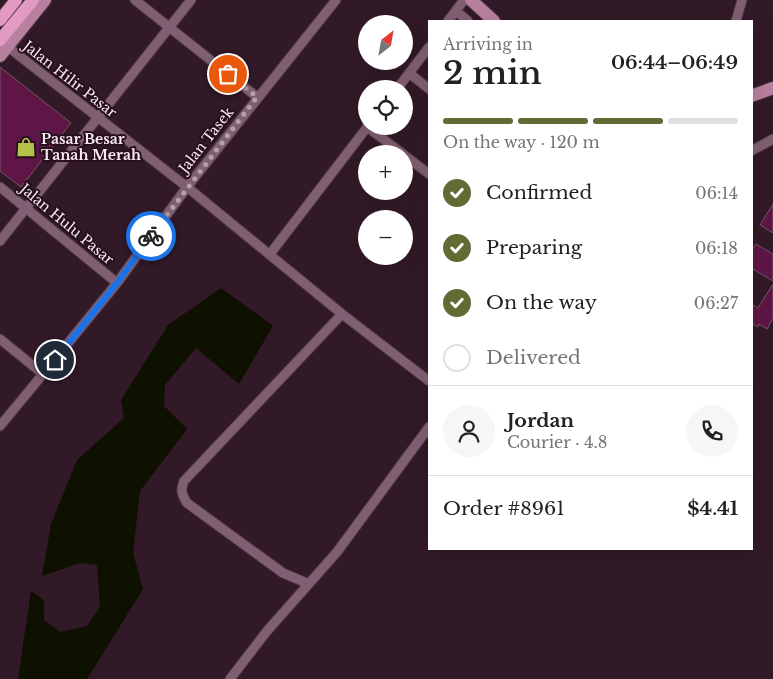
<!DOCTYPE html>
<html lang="en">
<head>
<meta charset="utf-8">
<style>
  :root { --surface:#fff; --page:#f6f6f6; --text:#222; --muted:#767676; --line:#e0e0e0; --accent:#646a34 }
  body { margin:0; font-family:"Libre Baskerville",serif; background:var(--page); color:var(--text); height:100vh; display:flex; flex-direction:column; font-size:19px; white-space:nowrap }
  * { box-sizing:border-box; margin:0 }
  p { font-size:16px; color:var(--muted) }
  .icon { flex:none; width:28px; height:28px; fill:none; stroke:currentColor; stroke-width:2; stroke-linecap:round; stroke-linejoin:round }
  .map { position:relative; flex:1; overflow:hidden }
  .details { position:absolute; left:428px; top:20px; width:325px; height:530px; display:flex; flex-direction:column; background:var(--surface); border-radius:0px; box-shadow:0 5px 20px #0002 }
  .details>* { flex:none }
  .needle { width:32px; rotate:31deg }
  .tools { position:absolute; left:358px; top:15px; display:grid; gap:10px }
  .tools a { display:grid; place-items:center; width:55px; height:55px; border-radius:50%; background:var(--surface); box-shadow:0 5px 20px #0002; font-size:25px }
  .pin { position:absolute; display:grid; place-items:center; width:42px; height:42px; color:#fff; margin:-21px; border:2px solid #fff; border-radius:50%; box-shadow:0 1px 5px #0007 }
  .courier { position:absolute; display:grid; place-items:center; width:50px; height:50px; margin:-25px; border:4px solid #1a73e8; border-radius:50%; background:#fff; color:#222; box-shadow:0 1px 6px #0007 }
  .headline em { font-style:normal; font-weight:600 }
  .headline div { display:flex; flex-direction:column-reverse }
  .headline { display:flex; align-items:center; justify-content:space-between; height:85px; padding:0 15px }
  h1 { font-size:32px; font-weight:600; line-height:38px }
  .bar { display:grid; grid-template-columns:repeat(4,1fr); gap:8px 5px; align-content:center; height:60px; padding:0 15px }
  .bar i { height:6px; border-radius:4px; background:var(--line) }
  .bar .selected { background:var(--accent) }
  .bar p { grid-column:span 4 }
  .line { display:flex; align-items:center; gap:12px; padding:0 15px; border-top:1px solid var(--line) }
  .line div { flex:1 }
  .round { display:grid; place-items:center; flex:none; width:52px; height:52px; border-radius:26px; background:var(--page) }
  ol { padding:0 15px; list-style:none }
  li { display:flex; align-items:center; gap:15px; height:55px }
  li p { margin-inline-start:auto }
  li .icon { padding:5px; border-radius:50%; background:var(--accent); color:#fff; stroke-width:4 }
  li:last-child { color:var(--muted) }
  li i { width:28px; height:28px; border:2px solid var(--line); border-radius:50% }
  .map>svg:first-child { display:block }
</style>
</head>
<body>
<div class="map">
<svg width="773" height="679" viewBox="0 0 773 679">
  <rect width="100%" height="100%" fill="#321927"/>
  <path fill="#0e1000" d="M221 288 273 326 239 384 196 348 165 385 164 406 187 429 140 491 133 553 143 589 87 679H18L31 591 44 600V620L60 632 87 626 100 607 97 565 80 563 42 576 51 524 77 460 124 418 121 400 168 325Z"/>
  <path fill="#5f1646" stroke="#745767" d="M0 67 71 123 21 187 0 171Z
    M773 204V233L760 225Z
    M756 244 773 254V281L751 268V251Z
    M773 284V318L767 329 759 324 758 327 751 323V304L758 308Z"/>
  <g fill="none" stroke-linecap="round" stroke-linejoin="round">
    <defs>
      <path id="street" d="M135 0 257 97
        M456 11 468 21
        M448 21 464 0
        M736 21 742 0
        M8 47 187 187 342 314 429 381
        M409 73 429 89
        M397 89 429 47
        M367 127 403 154
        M751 151 773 139
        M404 155 429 174
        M0 187 117 283
        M0 241 191 0
        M270 254 368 126
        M0 339 43 374 117 283 187 187 336 0
        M0 426 43 374
        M309 584 283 573 187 503C182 495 180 490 184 481L342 314
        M230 679 267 631 337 552 429 427"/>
      <path id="secondary" d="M471 0 494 21
        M0 56 45 0
        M751 96 773 88"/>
      <path id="primary" d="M0 20 16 0
        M0 40 33 0"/>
    </defs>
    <use href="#street" stroke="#4e3643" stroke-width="11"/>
    <use href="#secondary" stroke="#4e3643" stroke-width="14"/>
    <use href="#primary" stroke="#4e3643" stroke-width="14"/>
    <use href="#street" stroke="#815f72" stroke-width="9"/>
    <use href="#secondary" stroke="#b8809f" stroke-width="12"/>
    <use href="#primary" stroke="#e29ac2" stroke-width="12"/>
  </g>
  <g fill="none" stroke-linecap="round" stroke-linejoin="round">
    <path stroke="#b3a0aa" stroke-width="5" stroke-dasharray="0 9" d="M151 236 257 97 228 74"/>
    <path stroke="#1a73e8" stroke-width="6" d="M55 360 117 283 151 236"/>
  </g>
  <defs>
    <symbol id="shop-bare" viewBox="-9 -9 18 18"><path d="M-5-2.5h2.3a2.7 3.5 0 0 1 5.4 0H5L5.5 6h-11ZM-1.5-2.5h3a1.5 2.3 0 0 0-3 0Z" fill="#b5c24a" stroke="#27101e" stroke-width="2.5" paint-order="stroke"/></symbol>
  </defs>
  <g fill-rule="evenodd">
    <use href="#shop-bare" x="12" y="133" width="28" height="28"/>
  </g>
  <g text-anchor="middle" stroke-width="4" stroke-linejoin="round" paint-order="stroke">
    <g font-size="14" fill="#f9e8f1" stroke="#27101e">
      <text transform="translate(70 79) rotate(38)" y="5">Jalan Hilir Pasar</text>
      <text transform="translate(206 140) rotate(-52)" y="5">Jalan Tasek</text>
      <text transform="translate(67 224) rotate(40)" y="5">Jalan Hulu Pasar</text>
    </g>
    <g font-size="14" font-weight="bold" fill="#f9e8f1" stroke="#27101e" text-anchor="start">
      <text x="41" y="144">Pasar Besar<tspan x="41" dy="16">Tanah Merah</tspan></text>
    </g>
  </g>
</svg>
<div class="tools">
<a><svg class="needle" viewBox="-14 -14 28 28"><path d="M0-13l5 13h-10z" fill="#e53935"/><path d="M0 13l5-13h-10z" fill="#767676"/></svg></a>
<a><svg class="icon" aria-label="locate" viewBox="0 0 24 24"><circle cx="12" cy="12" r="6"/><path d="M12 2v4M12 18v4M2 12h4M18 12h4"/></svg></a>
<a>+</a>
<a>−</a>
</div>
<div class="pin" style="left:228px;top:74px;background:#ea580c"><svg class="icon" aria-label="bag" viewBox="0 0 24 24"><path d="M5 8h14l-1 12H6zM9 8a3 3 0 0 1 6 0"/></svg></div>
<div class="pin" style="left:55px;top:360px;background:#1f2937"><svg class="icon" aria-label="home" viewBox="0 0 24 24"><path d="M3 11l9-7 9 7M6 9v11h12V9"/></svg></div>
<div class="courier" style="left:151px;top:236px"><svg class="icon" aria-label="bike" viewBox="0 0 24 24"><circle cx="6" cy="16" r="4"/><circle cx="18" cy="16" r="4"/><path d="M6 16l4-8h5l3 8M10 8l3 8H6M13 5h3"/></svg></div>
<section class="details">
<div class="headline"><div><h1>2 min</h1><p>Arriving in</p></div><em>06:44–06:49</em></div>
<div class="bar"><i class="selected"></i><i class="selected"></i><i class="selected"></i><i></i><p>On the way · 120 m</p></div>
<ol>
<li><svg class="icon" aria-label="check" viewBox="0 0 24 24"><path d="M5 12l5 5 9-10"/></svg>Confirmed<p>06:14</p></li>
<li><svg class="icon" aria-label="check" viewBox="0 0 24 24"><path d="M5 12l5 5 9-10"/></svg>Preparing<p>06:18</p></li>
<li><svg class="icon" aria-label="check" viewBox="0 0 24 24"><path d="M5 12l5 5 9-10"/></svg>On the way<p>06:27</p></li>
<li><i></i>Delivered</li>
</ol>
<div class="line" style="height:90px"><a class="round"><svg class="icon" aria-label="person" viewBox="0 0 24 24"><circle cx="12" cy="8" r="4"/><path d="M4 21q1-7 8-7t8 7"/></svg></a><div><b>Jordan</b><p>Courier · 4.8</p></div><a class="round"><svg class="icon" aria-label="phone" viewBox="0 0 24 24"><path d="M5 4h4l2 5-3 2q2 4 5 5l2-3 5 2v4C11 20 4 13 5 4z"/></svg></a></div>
<div class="line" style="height:65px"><div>Order #8961</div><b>$4.41</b></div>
</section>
</div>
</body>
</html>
